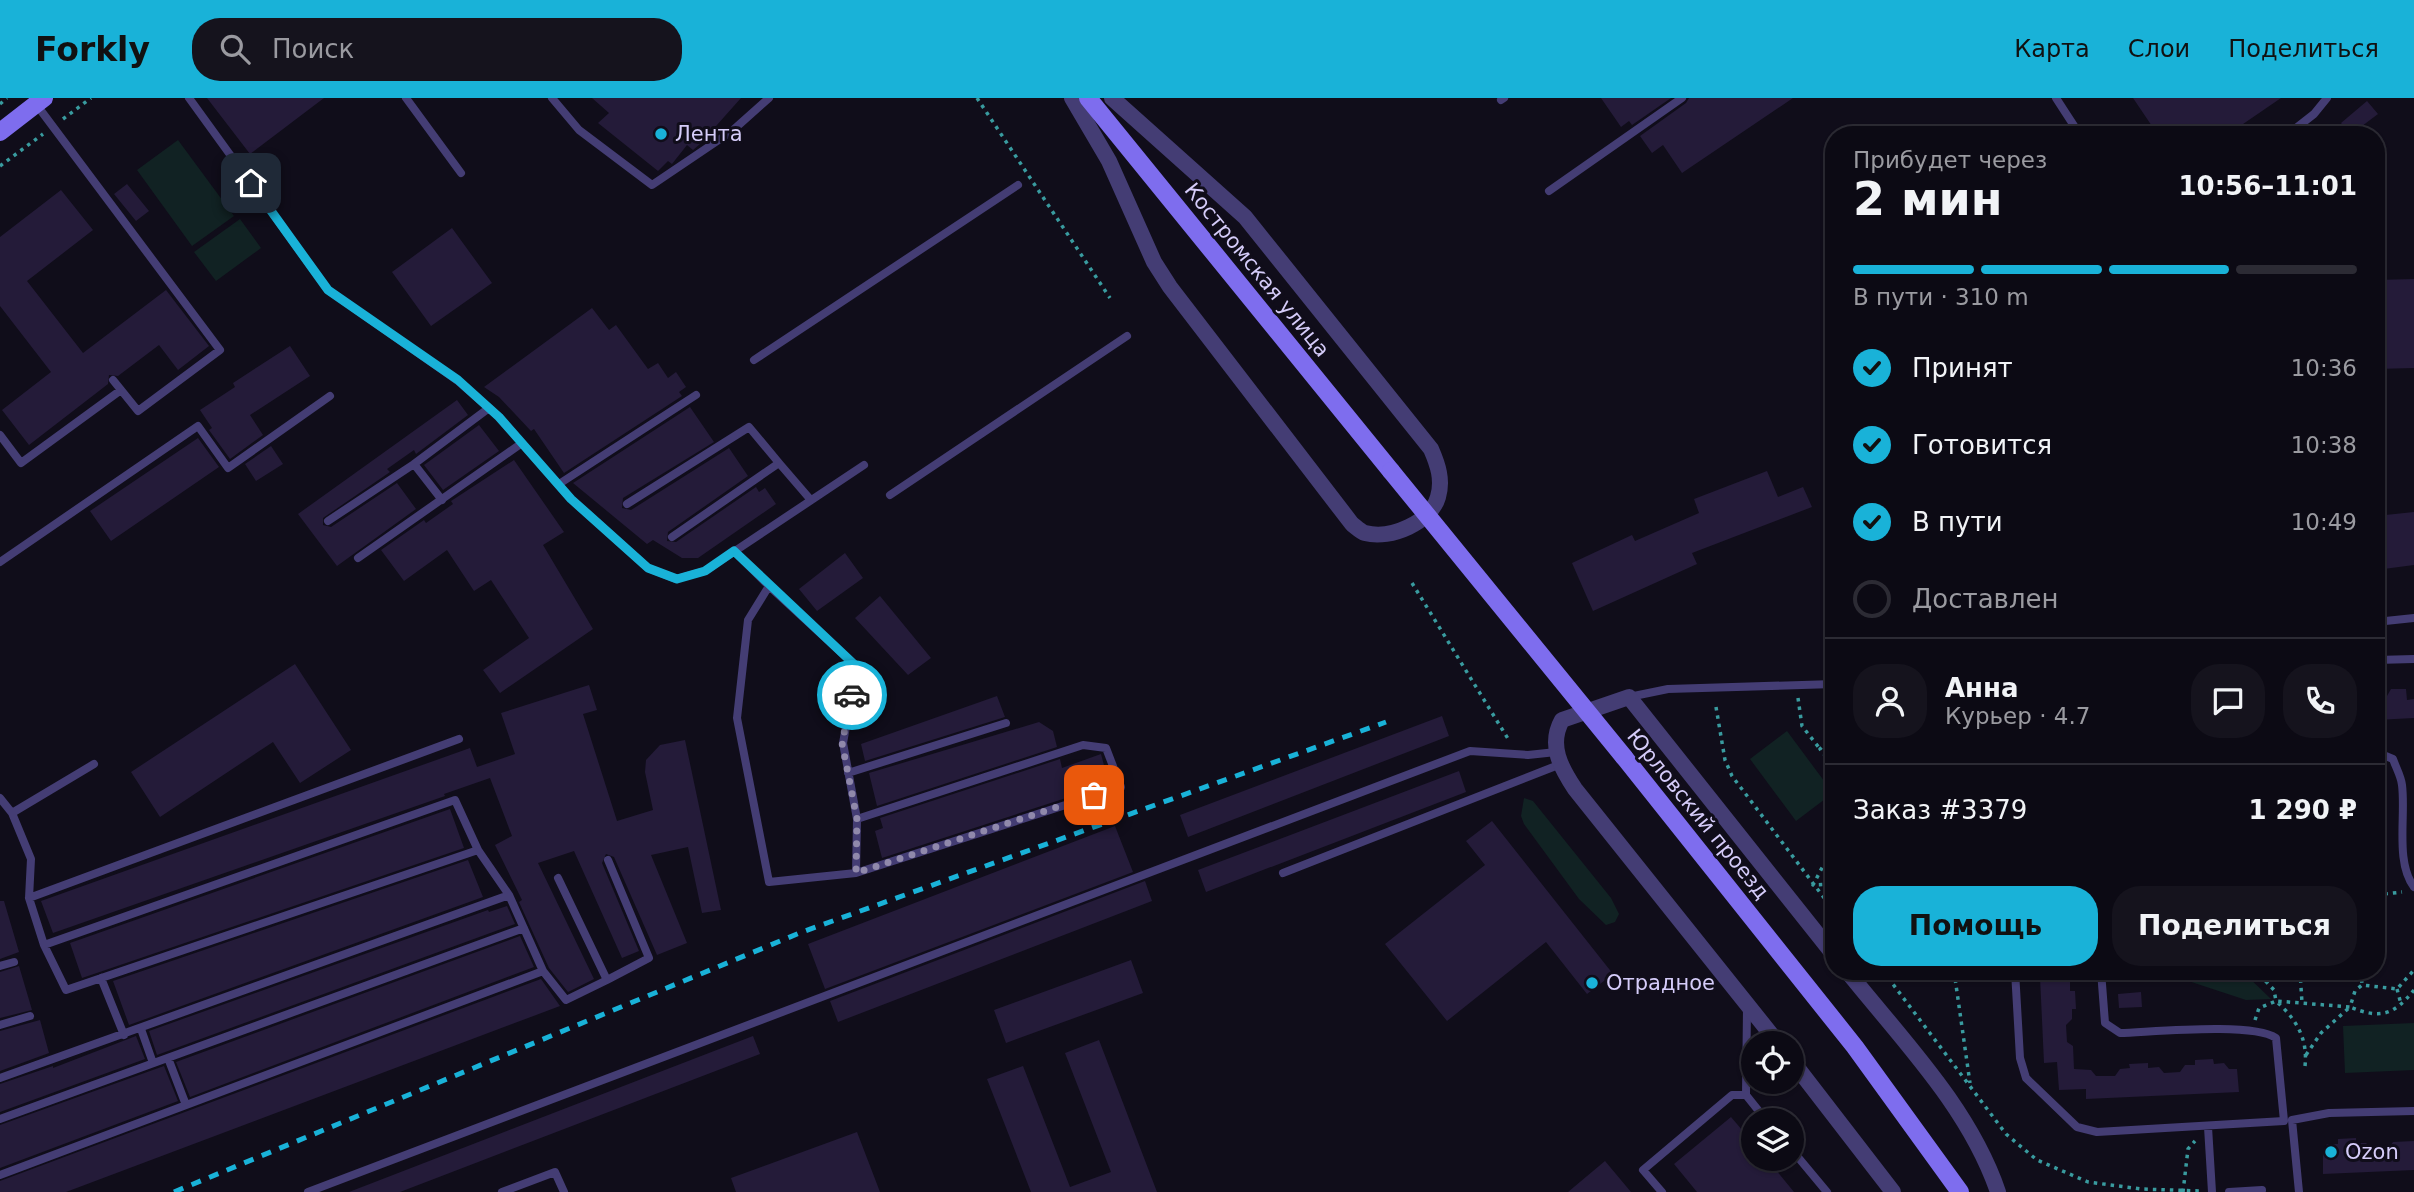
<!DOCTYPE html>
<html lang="ru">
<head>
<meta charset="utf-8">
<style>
  :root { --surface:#0c0a14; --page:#15131d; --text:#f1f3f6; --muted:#9a9aa0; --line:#2c2b34; --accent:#19b2d8 }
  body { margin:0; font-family:"DejaVu Sans",sans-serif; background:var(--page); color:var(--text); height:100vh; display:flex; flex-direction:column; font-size:26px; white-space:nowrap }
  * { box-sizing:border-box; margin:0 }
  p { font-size:23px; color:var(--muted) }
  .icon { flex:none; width:38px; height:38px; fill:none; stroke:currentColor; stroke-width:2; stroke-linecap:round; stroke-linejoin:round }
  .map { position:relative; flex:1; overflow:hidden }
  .panel { position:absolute; left:1825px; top:28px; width:560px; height:854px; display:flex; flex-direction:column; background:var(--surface); border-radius:28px; box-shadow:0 2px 5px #0004,0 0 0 2px var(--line) }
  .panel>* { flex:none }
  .controls { position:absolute; left:1741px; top:933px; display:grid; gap:14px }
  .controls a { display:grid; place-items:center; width:63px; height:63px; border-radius:50%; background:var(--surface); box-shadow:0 2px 5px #0004,0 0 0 2px var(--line); font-size:35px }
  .pin { position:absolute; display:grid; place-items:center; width:60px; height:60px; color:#fff; margin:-30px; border-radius:14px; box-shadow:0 4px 10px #0006 }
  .courier { position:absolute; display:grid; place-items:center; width:70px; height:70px; margin:-35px; border:5px solid #19b2d8; border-radius:50%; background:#fff; color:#222; box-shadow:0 2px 9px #0007 }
  .headline em { font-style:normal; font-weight:700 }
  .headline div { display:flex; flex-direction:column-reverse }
  .headline { display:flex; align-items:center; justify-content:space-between; height:119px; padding:0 28px }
  h1 { font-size:46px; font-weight:700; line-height:52px }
  .bar { display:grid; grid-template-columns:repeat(4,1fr); gap:10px 7px; align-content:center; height:84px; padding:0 28px }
  .bar i { height:9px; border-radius:5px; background:var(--line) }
  .bar .current { background:var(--accent) }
  .bar p { grid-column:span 4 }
  .line { display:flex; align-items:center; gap:18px; padding:0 28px; border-top:2px solid var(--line) }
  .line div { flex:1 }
  .round { display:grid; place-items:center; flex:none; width:74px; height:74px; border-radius:28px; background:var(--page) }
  ol { padding:0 28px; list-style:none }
  li { display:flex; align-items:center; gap:21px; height:77px }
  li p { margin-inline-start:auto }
  li .icon { padding:7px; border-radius:50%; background:var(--accent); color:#111; stroke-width:4 }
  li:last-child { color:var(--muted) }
  li i { width:38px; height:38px; border:4px solid var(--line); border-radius:50% }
  .cta { display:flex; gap:14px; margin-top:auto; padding:14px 28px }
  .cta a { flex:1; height:80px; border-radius:28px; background:var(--accent); color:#111; font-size:28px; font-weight:700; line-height:80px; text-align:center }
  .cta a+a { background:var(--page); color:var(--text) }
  header { display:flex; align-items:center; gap:42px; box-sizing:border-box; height:98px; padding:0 35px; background:var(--accent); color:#111 }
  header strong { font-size:33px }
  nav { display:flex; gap:38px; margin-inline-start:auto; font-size:24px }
  .search { width:490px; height:63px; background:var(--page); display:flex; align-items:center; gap:18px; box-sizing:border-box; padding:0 24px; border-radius:28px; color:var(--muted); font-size:26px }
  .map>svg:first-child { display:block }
</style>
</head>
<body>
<header>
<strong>Forkly</strong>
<div class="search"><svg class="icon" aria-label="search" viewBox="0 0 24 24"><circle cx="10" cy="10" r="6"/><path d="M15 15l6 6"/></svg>Поиск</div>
<nav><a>Карта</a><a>Слои</a><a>Поделиться</a></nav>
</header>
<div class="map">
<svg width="2414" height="1094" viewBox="0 0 2414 1094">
  <rect width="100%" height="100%" fill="#100d1a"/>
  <path fill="#112223" d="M178 42 234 118 192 148 137 72Z
    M240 121 261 150 216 183 194 154Z
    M1787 633 1833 695 1796 723 1750 661Z
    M1524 700 1533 703 1611 800 1619 816 1615 824 1606 827 1579 801 1524 726 1521 718Z
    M2158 873H2242L2271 901 2246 902Z
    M2414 925V972L2345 975 2343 928Z"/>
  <path fill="#241b39" d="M207 0H324L250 56Z
    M592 0H741L700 46 693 52 687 47 672 66 668 63 658 73 598 25 609 15Z
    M1601 0H1671L1632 27 1629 23 1621 29Z
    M1689 0H1793L1682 75 1663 47 1652 55 1640 38 1686 5Z
    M2133 0H2281L2227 37H2158Z
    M2367 3 2378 16 2350 37 2341 25Z
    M127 86 149 113 136 123 114 96Z
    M61 92 93 132 27 183 83 255 166 192 209 248 178 272 159 247 118 278 109 277 108 286 29 347 2 312 51 274 0 208V139Z
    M452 130 492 185 431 228 392 174Z
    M2414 181V270L2376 271V182Z
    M592 210 609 232 616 227 648 271 658 265 668 280 676 274 686 289 679 294 682 298 564 375 534 331 531 333 499 299 484 289Z
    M290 248 310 278 250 317 263 337 230 361 209 332 212 330 200 312 235 289 233 285Z
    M457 302 468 317 416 356 414 352 387 371 390 374 323 420V427L331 429 397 385 416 411 337 468 298 416Z
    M690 309 714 344 623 400 622 410 631 412 729 350 748 378 668 434 667 443 676 444 756 389 759 394 765 390 776 406 698 460H682L653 442 647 446 573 385Z
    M479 327 499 353 443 392 424 367Z
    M198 340 219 369 111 443 90 413Z
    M271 348 283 366 256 383 245 366Z
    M514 362 564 434 543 447 593 531 500 595 483 572 529 540 491 482 474 493 447 452 404 483 381 452 424 422 426 425 453 406 451 403Z
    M1767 373 1778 399 1803 389 1812 409 1692 455 1697 466 1593 513 1572 465 1632 437 1635 443 1699 415 1694 401Z
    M2414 414V467L2376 472V418Z
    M845 455 863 480 817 513 799 491Z
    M880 498 931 560 908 577 855 520Z
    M295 566 351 652 300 685 273 644 160 719 131 674Z
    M589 587 597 612 583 616 617 723 653 712 645 674 646 662 660 647 685 642 721 812 702 815 688 749 651 757 687 845 657 857 614 759 606 756 602 765 639 853 622 860 574 753 538 765 594 881 568 894 549 870 519 804 522 802 495 747 512 738 490 680 444 696 445 698 53 835 41 803 470 650 477 669 515 656 501 615Z
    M2391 591H2406L2407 602 2414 601V620L2376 622V598H2387Z
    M997 598 1005 619 865 663 861 646Z
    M1442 618 1449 638 1188 739 1180 717Z
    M1039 624 1053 633 1057 649 877 708 869 675Z
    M1101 656 1109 686 882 760 875 733 883 730 880 720 1060 661 1062 670Z
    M1459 673 1466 694 1206 794 1198 772Z
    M450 711 464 750 82 880 70 845Z
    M1492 723 1613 876 1587 896 1546 844 1447 923 1385 846 1485 767 1466 743Z
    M1115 728 1133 774 825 891 808 846Z
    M468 762 483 799 129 927 113 883Z
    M1145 783 1152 803 838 924 830 903Z
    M0 803H4L19 854 0 861Z
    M507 808 515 826 157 957 149 933 488 812 489 814Z
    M520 838 534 869 190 999 176 964Z
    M1131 862 1143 895 1006 945 994 912Z
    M19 868 32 912 0 920V874Z
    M2063 878 2070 882V893H2075L2076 911H2072V921L2066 927 2067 944 2073 948 2074 971 2091 972 2096 978H2115L2120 971 2130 970 2129 966 2148 965V970L2159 969 2164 975 2180 974 2185 967H2195V962L2213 961 2214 966 2224 965 2229 971H2237L2239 994 2086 1001V991L2059 992 2057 964 2044 965 2040 879Z
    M541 881 560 908 66 1094H0V1083Z
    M2141 894 2142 909 2119 910 2118 896Z
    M40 922 49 955 0 973V933Z
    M136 938 145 961 0 1014V986L53 968V970Z
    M753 938 760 956 400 1094H349Z
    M1099 942 1157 1094H1031L987 981 1023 968 1070 1089 1111 1074 1065 955Z
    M164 968 178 1003 0 1070V1027Z
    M1731 1019 1754 1046V1060H1766L1794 1094H1697L1674 1066Z
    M857 1034 880 1094H736L731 1080Z
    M2356 1040V1045H2366L2372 1051 2389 1050 2393 1044 2414 1043V1072L2323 1076V1053L2327 1046H2338V1041Z
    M1605 1063 1631 1094H1568Z"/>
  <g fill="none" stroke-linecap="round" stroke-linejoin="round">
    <path stroke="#399b9f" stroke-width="3.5" stroke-dasharray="3.5 5" stroke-linecap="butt" d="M977 0 1110 200
      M0 6 7 0
      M63 21 91 0
      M0 68 43 36
      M1412 485 1510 644
      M1798 600 1802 628 1820 651
      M1716 609 1725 662 1732 678 1834 813
      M1834 638 1820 651 1834 669
      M1834 747 1813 787 1834 786
      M2376 797 2402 794
      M1883 873 2006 1036 2037 1062 2088 1084 2141 1091 2201 1093
      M1954 873 1970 985
      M2300 873 2302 905
      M2361 873 2362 887
      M2397 891 2401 906
      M2255 922 2259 910 2276 903 2274 892 2256 873
      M2306 957 2321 935 2350 909C2380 921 2393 918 2414 892
      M2305 968C2308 940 2296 921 2276 903L2350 909 2355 893 2362 887 2397 891 2414 872
      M2183 1094 2188 1051 2195 1043"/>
    <path stroke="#443d74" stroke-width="8" d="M189 0 328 192 458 283 499 319 571 401 648 470 676 481 705 473 864 367
      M406 0 461 75
      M552 0 579 32 652 87 732 33 769 0
      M2056 0 2080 37
      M1501 2 1504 0
      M36 6 220 252 138 313 113 282
      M2287 37 2314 16 2327 0
      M1549 93 1682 0
      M754 262 1018 87
      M0 337 21 365 121 292
      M559 386 696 297
      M890 397 1127 238
      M442 402 414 366 489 310
      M627 406 749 329 779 365
      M328 423 414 366
      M672 439 779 365 810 401
      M734 453 769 488 748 522 737 620 769 784 856 775 857 721 843 645 857 569 769 488
      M358 460 522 345
      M0 464 198 328 228 370 330 298
      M2376 524 2414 520
      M2376 562 2414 561
      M1629 599 1668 591 1834 586
      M2376 654 2393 661C2396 670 2401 678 2402 687 2406 718 2395 764 2414 789
      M848 675 1006 625
      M0 700 12 715 94 666
      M12 715 31 761 29 800 44 847 66 892 478 752 455 702 44 847
      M856 775 1121 689 1106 650 1083 647 857 721
      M1283 775 1561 666
      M29 800 459 641
      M0 868 14 864
      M543 873 566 902 607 882 558 780
      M2015 873 2020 960 2026 980 2077 1029 2097 1034 2284 1023 2276 940C2253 924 2153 934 2120 935L2105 925 2101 873
      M101 880 124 937
      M607 882 649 860 608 762
      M1747 910 1746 997 1766 1022
      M0 927 30 918
      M141 931 153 965
      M168 960 186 1007
      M0 980 509 797 478 752
      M0 1021 524 830
      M2208 1029 2212 1094
      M1792 1052 1827 1094
      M0 1077 543 873 509 797
      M308 1094 1470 653 1528 657 1556 654
      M502 1094 555 1074 564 1094
      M1662 1094 1643 1072 1732 997H1746
      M2229 1094 2262 1092
      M2299 1094 2292 1022 2329 1015 2414 1013"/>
    <path stroke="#443d74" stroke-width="16" d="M1072 0 1109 63 1154 164 1170 189 1352 426C1356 429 1361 434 1365 435 1391 442 1431 424 1438 399 1443 382 1438 367 1431 351L1245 119 1112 0
      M1847 873C1902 942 1969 1009 1998 1094
      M1778 945 1575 691C1561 670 1548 647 1562 622L1629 599 1834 857
      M1792 963 1893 1094"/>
    <path stroke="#7e6dee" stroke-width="18" d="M1088 0 1391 373
      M0 34 44 0
      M1624 659 1855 949 1960 1094"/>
    <path stroke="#19b2d8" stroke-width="5" stroke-dasharray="10 9" stroke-linecap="butt" d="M174 1094 802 834 1386 624"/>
    <path stroke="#7e6dee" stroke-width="18" d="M1391 373 1624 659"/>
  </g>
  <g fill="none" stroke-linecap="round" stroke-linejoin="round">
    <path stroke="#9089ab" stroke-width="7" stroke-dasharray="0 12.6" d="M852 597 842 645 857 721 856 775 1094 697"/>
    <path stroke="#19b2d8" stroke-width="9" d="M251 85 328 192 458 282 499 319 571 401 648 470 677 481 705 473 734 453 857 569 852 597"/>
  </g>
  <g fill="#19b2d8" stroke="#100d1a" stroke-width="2.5">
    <circle cx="661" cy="36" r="7"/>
    <circle cx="1592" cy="885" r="7"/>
    <circle cx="2331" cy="1054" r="7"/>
  </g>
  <g text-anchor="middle" stroke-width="6" stroke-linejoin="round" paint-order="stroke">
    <g font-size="21" fill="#d5ccf9" stroke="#100d1a" text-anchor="start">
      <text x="675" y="43">Лента</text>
      <text x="1606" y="892">Отрадное</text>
      <text x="2345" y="1061">Ozon</text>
    </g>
    <g font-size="21" fill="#d5ccf9" stroke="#100d1a">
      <text transform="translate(1257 172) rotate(51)" y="7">Костромская улица</text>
      <text transform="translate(1698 716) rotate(51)" y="7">Юрловский проезд</text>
    </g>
  </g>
</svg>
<div class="controls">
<a><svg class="icon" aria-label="locate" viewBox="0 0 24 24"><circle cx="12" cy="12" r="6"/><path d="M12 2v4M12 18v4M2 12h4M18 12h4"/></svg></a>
<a><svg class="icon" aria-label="layers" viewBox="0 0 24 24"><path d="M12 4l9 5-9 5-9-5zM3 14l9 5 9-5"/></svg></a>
</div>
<div class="pin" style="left:1094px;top:697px;background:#ea580c"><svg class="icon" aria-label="bag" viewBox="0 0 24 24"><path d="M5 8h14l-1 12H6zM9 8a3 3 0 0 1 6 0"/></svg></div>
<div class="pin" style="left:251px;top:85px;background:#1f2937"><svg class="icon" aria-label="home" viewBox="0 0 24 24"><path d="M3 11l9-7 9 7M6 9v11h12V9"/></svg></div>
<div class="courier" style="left:852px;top:597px"><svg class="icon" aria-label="car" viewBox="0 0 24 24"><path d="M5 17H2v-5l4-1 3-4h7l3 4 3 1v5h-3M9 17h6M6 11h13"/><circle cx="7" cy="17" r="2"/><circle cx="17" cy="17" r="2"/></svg></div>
<section class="panel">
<div class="headline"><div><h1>2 мин</h1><p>Прибудет через</p></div><em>10:56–11:01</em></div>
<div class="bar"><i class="current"></i><i class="current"></i><i class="current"></i><i></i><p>В пути · 310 m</p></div>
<ol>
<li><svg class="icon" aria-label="check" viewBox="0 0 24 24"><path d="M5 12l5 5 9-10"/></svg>Принят<p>10:36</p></li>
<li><svg class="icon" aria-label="check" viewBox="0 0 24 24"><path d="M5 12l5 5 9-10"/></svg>Готовится<p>10:38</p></li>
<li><svg class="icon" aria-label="check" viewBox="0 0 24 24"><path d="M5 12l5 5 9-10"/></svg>В пути<p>10:49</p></li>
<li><i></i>Доставлен</li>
</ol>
<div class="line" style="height:126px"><a class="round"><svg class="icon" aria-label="person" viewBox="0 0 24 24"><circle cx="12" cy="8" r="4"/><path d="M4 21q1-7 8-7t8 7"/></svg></a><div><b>Анна</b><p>Курьер · 4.7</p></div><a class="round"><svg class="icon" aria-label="chat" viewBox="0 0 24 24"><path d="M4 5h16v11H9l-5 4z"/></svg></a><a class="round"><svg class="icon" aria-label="phone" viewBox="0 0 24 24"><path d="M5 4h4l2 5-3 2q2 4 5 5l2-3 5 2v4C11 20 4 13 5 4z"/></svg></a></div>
<div class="line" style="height:91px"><div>Заказ #3379</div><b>1 290 ₽</b></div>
<div class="cta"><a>Помощь</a><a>Поделиться</a></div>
</section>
</div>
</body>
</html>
